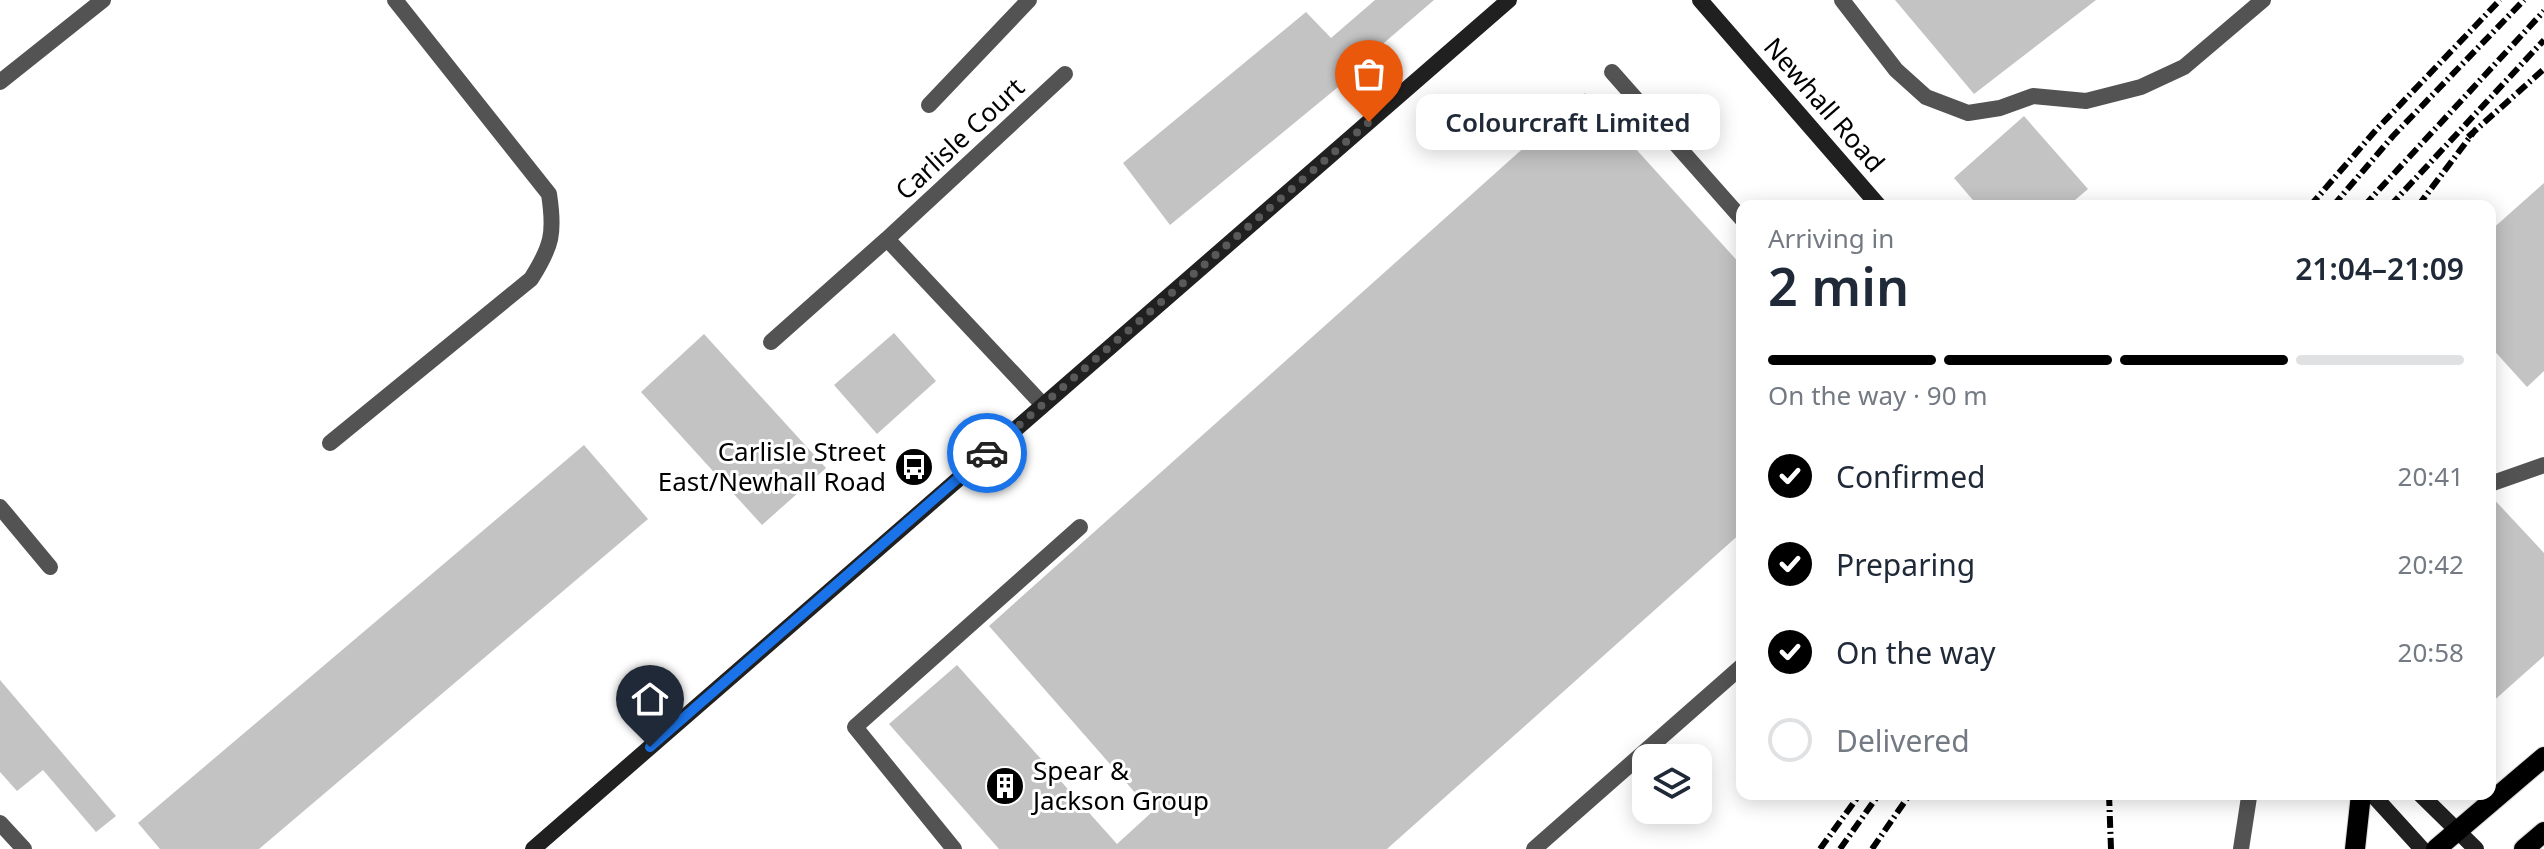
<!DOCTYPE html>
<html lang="en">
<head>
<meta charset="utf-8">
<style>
  :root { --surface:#fff; --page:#f6f6f7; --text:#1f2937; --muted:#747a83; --line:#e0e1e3; --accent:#000 }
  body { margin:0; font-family:"Noto Sans",sans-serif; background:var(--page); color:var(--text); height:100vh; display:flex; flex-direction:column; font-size:30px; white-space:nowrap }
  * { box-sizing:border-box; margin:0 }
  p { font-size:26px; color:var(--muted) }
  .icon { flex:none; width:44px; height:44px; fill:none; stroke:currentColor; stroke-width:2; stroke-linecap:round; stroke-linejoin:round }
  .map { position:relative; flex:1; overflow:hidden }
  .sheet { position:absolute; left:1736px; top:200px; width:760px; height:600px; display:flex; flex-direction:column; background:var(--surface); border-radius:16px; box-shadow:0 4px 20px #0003 }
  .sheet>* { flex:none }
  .controls { position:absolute; left:1632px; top:744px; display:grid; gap:16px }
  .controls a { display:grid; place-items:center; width:80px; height:80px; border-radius:16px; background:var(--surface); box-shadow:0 4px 20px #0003; font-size:40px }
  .pin { position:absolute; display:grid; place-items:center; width:68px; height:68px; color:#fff; margin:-82px -34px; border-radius:50% 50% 50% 0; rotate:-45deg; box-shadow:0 0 8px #0007 }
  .pin .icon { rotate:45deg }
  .courier { position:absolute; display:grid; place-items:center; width:80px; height:80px; margin:-40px; border:6px solid #1a73e8; border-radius:50%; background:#fff; color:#222; box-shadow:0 2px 10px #0007 }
  .bubble { position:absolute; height:56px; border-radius:16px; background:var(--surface); box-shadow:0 4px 20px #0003; font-size:26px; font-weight:600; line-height:56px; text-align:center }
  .summary em { font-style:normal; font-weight:600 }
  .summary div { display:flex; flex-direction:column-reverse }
  .summary { display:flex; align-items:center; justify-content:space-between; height:136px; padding:0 32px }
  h1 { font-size:52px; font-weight:600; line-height:60px }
  .bar { display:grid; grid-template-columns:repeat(4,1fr); gap:12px 8px; align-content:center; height:96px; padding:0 32px }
  .bar i { height:10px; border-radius:6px; background:var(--line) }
  .bar .on { background:var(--accent) }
  .bar p { grid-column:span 4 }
  ol { padding:0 32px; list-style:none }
  li { display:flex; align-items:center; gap:24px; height:88px }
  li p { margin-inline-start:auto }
  li .icon { padding:8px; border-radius:50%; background:var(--accent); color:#fff; stroke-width:4 }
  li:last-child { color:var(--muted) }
  li i { width:44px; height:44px; border:4px solid var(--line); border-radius:50% }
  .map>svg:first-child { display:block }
</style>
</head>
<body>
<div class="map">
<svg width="2544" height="849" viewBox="0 0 2544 849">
  <rect width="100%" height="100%" fill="#fff"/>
  <path fill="#c3c3c3" d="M1375 0H1434L1357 66 1360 69 1170 225 1123 163 1306 12 1331 38Z
    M1895 0H2096L1974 94Z
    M1585 93 1742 266V532L1387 849H999L889 724 957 665 1117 844 1152 812 989 626Z
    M2024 116 2088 189 2068 206H1978L1954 178Z
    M2544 183V371L2527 387 2490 346V231Z
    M894 333 936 381 877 434 834 385Z
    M704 334 826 468 762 525 641 392Z
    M584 445 648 519 259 849H160L138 823Z
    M2490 495 2544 553V656L2490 704Z
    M0 680 116 816 96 832 43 770 17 791 0 772Z"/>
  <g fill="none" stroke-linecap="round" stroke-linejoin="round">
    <defs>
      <path id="primary" d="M2355 849 2361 794
        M2436 849 2544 757
        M2524 849 2544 832"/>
    </defs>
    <use href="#primary" stroke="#dbdbdb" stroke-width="22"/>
    <path stroke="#535353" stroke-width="16" d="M1842 0 1896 70 1926 97 1968 113 2000 108 2033 96 2086 101 2141 87 2184 67 2263 0
      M1612 72 1742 219
      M0 82 103 0
      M929 105 1029 0
      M330 443 531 279C552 246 555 233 549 194L395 0
      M2490 484 2544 465
      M0 507 50 567
      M0 823 24 849
      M954 849 855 727 1080 527
      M1534 849 1742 666
      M2241 849 2249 797"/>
    <path stroke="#535353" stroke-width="16" d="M771 342 887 239
      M1043 405 887 239 1065 74"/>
    <path stroke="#202020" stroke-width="16" d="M1700 0 1879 206
      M2372 794 2422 849
      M2420 794 2476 849
      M533 849 1509 0"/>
    <use href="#primary" stroke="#000" stroke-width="20"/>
    <path stroke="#000" stroke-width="6" stroke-dasharray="12 4 2 4" stroke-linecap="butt" d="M2468 137 2544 69
      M2310 206 2376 130 2500 0
      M2333 206 2393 136 2524 0
      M2364 206 2544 11
      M2390 206 2544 40
      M2418 206 2476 129
      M2109 794 2111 849
      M1820 849 1860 794
      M1840 849 1879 794
      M1872 849 1910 794"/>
  </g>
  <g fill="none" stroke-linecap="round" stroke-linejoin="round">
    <path stroke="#595959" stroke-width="8" stroke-dasharray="0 14.4" d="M987 453 1369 122"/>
    <path stroke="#1a73e8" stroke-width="10" d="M650 747 987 453"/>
  </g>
  <defs>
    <symbol id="bus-disc" viewBox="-11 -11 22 22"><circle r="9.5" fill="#000" stroke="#fff"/><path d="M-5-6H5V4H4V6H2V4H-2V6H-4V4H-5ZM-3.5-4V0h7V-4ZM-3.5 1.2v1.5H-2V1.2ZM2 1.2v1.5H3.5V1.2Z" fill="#fff"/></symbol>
    <symbol id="building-disc" viewBox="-11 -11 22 22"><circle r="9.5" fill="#000" stroke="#fff"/><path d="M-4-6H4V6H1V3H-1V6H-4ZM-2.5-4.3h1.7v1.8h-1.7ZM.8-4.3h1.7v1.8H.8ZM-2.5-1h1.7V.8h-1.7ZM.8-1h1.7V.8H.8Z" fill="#fff"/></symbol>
  </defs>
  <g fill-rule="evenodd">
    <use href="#bus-disc" x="892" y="445" width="44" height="44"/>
    <use href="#building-disc" x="983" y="764" width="44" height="44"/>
  </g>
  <g text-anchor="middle" stroke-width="6" stroke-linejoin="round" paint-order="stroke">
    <g font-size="26" fill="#000" stroke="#fff">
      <text transform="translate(1824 105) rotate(49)" y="9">Newhall Road</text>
      <text transform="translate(960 139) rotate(-43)" y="9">Carlisle Court</text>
    </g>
    <g font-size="26" fill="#000" stroke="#fff" text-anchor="end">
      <text x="886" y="461">Carlisle Street<tspan x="886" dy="30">East/Newhall Road</tspan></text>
      <text x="1033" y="780" text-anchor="start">Spear &amp;<tspan x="1033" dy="30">Jackson Group</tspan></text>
    </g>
  </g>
</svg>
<div class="controls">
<a><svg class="icon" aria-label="layers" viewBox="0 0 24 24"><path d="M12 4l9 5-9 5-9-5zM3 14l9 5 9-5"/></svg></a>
</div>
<div class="pin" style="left:1369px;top:122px;background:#ea580c"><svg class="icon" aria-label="bag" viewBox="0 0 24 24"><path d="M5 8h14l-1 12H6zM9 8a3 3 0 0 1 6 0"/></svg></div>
<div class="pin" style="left:650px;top:747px;background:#1f2937"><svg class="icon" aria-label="home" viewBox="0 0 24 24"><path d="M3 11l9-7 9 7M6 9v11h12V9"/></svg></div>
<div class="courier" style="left:987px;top:453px"><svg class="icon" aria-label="car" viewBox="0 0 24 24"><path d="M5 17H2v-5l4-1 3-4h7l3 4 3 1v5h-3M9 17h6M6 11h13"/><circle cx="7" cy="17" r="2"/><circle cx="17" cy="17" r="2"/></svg></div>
<div class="bubble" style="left:1416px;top:94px;width:304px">Colourcraft Limited</div>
<section class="sheet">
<div class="summary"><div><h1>2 min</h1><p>Arriving in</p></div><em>21:04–21:09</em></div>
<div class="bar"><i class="on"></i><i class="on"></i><i class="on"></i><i></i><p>On the way · 90 m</p></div>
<ol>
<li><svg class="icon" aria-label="check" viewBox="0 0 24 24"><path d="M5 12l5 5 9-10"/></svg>Confirmed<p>20:41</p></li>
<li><svg class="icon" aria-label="check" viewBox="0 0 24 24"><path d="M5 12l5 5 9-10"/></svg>Preparing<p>20:42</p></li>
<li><svg class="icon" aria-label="check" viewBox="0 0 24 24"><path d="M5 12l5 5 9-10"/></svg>On the way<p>20:58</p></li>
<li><i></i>Delivered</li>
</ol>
</section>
</div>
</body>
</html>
